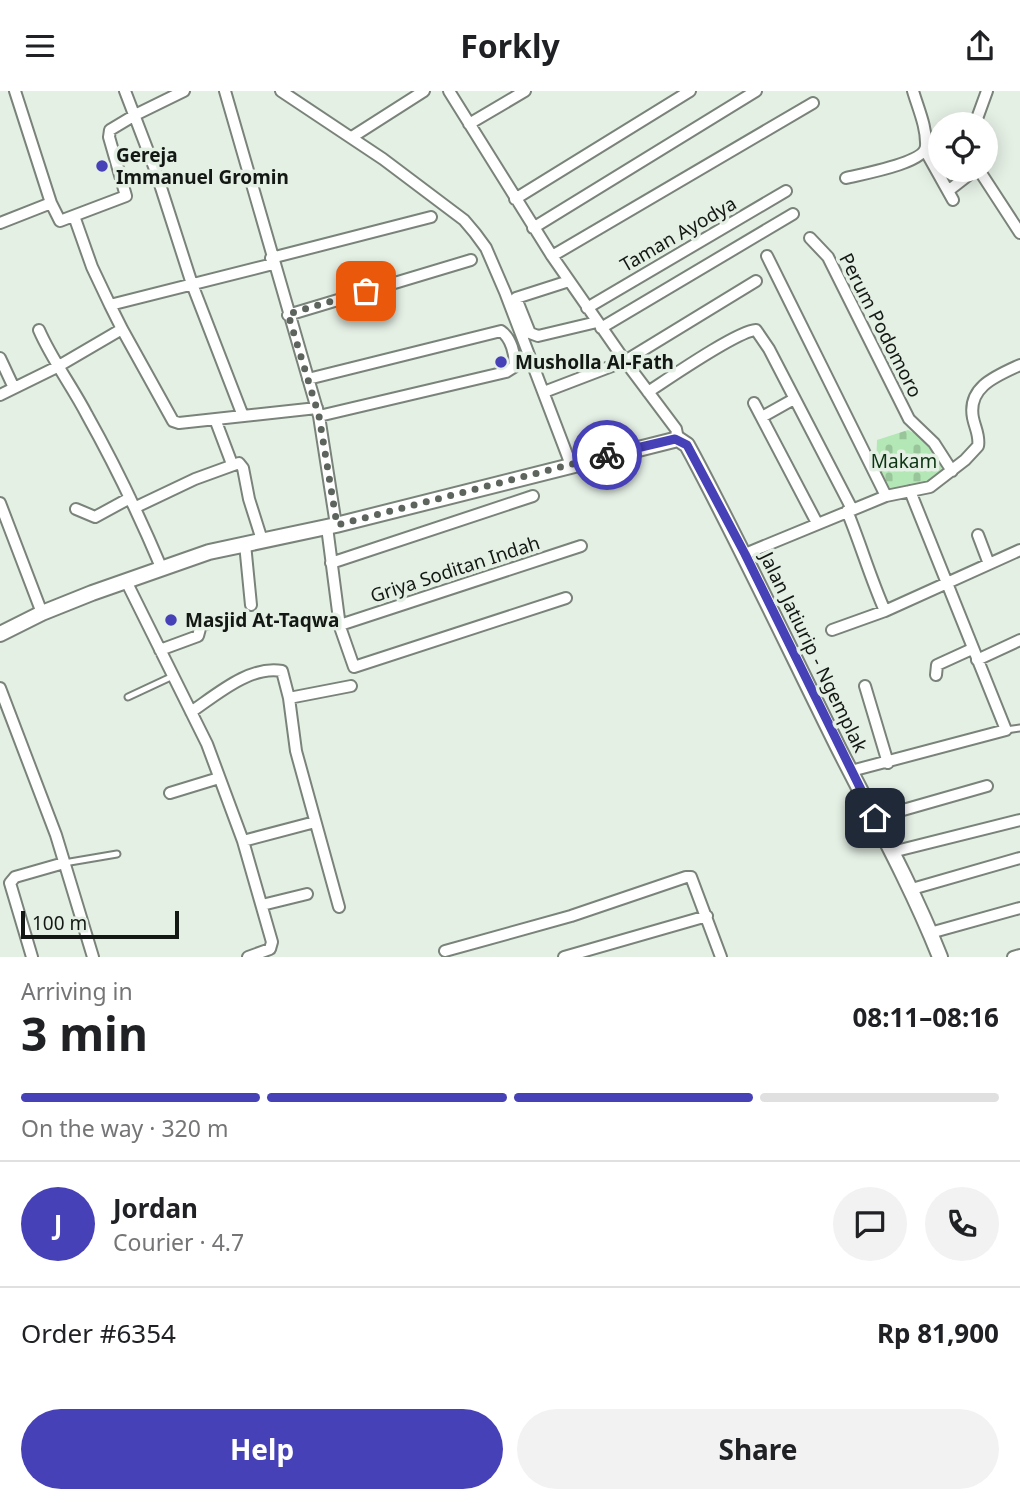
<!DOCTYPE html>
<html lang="en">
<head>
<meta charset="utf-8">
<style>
  :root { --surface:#fff; --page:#f2f2f2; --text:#202124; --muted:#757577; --line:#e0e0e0; --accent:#4741b7 }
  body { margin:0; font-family:"Noto Sans",sans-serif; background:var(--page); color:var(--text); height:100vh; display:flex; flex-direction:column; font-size:26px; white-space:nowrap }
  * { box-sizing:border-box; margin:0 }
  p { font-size:23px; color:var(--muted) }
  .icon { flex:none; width:38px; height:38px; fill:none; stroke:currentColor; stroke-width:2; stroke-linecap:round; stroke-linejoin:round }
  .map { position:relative; height:866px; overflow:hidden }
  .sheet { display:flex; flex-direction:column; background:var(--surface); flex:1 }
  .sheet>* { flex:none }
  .buttons { position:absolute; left:928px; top:21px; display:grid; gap:14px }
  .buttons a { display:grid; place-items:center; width:70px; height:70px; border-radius:50%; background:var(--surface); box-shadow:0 4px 18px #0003; font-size:35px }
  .scale { position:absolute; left:21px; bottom:18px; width:158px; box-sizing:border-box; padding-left:7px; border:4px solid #141814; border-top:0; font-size:19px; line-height:24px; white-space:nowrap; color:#141814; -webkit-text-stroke:5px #e5f0e5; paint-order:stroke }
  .pin { position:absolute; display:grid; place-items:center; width:60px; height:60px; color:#fff; margin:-30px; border-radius:14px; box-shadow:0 4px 10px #0006 }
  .courier { position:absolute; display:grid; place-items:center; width:70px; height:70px; margin:-35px; border:5px solid #4741b7; border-radius:50%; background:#fff; color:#222; box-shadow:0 2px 9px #0007 }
  .head em { font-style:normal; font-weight:700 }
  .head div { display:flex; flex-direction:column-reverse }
  .head { display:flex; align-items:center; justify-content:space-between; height:119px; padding:0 21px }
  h1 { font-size:46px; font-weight:700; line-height:52px }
  .bar { display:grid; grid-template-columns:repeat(4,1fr); gap:10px 7px; align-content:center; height:84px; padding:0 21px }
  .bar i { height:9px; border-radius:5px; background:var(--line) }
  .bar .current { background:var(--accent) }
  .bar p { grid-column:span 4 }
  .line { display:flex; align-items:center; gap:18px; padding:0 21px; border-top:2px solid var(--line) }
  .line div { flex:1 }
  .round { display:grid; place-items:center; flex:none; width:74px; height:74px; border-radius:37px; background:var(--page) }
  .cta { display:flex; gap:14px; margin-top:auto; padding:14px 21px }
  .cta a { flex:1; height:80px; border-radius:42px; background:var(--accent); color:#fff; font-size:28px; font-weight:700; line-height:80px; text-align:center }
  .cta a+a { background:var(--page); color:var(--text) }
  header { display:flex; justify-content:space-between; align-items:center; height:91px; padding:0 21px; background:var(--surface); font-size:32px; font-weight:700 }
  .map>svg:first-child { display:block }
</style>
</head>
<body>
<header><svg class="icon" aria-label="menu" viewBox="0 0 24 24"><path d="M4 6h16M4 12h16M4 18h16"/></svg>Forkly<svg class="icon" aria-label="share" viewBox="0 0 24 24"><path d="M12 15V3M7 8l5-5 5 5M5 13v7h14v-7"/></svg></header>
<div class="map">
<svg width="1020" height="866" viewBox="0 0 1020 866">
  <defs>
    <pattern id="cemetery-stones" width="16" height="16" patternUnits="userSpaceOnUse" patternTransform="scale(1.75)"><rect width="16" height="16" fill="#b3e7b5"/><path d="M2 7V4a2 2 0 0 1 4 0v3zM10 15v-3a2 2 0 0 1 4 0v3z" fill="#99c59b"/></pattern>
  </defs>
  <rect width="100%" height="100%" fill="#e5f0e5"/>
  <path fill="url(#cemetery-stones)" d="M908 339C927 348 936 361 943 381 925 393 909 400 888 398L876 376 877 349Z"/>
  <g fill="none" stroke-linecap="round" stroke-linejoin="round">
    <defs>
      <path id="lane" d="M128 606 173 585
        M1006 639 1020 637
        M64 772 117 763"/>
      <path id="street" d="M15 0 51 112 60 130 126 105 109 46 110 39 135 24 184 0
        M125 0 156 81 192 193 243 325
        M225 0 319 325 336 434
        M281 0 383 68 464 129 475 142 486 157 505 201 571 374
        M449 0 552 165 625 270 676 338 678 348
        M469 33 525 0
        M975 33 987 0
        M352 46 424 0
        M925 59 953 109
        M979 79 1020 142
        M846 87C862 83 925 72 926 55 927 37 918 17 913 0
        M948 100 975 79
        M515 108 690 0
        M74 125 92 176 110 214
        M0 132 51 112
        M533 137 756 0
        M810 147 828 166 909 328 934 352 952 380
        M552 165 813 12
        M767 165 886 405
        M271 167 431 126
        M569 190 516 207 530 242 538 245 597 231
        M587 217 786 100
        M288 224 471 169
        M601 237 793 123
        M122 238 110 214 273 173
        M39 239C52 269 72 295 87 324 115 374 139 424 161 476
        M0 267 14 297
        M308 288 501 240C511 247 516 264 514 276L506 281 319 325
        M544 301 625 270 756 190
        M648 301C668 288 737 240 756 239L769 258 852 418
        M0 304 57 276 122 238 173 330 179 332 317 317
        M754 312 817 432
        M762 326 794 308
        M215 328 232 373
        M0 412 42 522
        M136 416 195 388 239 372 243 377 249 408 262 449
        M76 418 95 426 130 407
        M847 420C861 454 870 486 885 520L1020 459
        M327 436 340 536 354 576 566 507
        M978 444 989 473
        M245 453 251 514
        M745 463 886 405 930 396 965 369 978 355C980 345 975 337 973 327 967 296 996 285 1020 274
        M331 472 533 405
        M126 490 207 653 243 750 272 851 270 858 248 866
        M340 534 581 455
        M832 539 885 520
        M160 559 198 545 201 534 222 529
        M977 569 1020 549
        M936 584 937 574 972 558
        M865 595 888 672
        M0 597 56 744 93 866
        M289 607 296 660 339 816
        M191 621C216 604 250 574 282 580L289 607 351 595
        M851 680 1006 639 910 400
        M170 702 219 687
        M875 727 987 695
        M243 750 315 731
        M892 761 1020 729
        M912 798 1020 767
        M262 814 307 803
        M930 842 1020 817
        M445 860 571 825 686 786H691L721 866
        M32 866 10 792 15 786 64 772
        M564 866 707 825
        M1013 866 1020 864"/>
      <path id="secondary" d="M0 543 42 522 92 502 209 461 336 434 678 348 687 354 693 365C744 461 790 559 838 656 873 725 911 793 940 866"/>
    </defs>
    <use href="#lane" stroke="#7a837a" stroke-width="9"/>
    <use href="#street" stroke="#7a837a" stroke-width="14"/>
    <use href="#secondary" stroke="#7a837a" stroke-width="18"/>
    <use href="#lane" stroke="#fff" stroke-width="5"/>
    <use href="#street" stroke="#fff" stroke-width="10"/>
    <use href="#secondary" stroke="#fff" stroke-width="14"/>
  </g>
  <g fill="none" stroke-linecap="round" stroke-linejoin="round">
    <path stroke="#5d645d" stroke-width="7" stroke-dasharray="0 12.6" d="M366 200 288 223 319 325 337 434 607 364"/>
    <path stroke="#4741b7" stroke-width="9" d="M607 364 675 348 687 354 745 463 875 727"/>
  </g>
  <g fill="#4741b7" stroke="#e5f0e5" stroke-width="2.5">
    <circle cx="102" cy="75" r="7"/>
    <circle cx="501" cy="271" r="7"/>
    <circle cx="171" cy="529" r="7"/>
  </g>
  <g text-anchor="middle" stroke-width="7" stroke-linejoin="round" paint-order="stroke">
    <g font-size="19" font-weight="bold" fill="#141814" stroke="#e5f0e5" text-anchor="start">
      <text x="116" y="71">Gereja<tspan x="116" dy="22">Immanuel Gromin</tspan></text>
      <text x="515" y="278">Musholla Al-Fath</text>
      <text x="185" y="536">Masjid At-Taqwa</text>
    </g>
    <g font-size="19" fill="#141814" stroke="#e5f0e5">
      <text transform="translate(678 143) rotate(-30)" y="7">Taman Ayodya</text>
      <text transform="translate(881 234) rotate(63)" y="7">Perum Podomoro</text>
      <text transform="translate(455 478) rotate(-18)" y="7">Griya Soditan Indah</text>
      <text transform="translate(814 561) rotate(64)" y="7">Jalan Jatiurip - Ngemplak</text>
    </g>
    <g font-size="19" fill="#0c3412" stroke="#e5f0e5">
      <text x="904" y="377">Makam</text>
    </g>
  </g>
</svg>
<div class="buttons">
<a><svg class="icon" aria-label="locate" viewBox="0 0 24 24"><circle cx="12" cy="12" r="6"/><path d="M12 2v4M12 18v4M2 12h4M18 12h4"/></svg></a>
</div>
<div class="scale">100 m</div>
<div class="pin" style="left:366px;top:200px;background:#ea580c"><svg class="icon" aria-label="bag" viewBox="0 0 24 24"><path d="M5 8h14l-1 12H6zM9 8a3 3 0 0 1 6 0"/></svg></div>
<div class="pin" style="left:875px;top:727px;background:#1f2937"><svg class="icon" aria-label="home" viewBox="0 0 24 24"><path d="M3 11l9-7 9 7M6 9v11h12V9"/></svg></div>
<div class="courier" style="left:607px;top:364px"><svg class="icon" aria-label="bike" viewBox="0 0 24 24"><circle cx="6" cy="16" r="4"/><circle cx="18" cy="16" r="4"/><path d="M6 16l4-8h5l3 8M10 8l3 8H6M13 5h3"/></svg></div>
</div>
<section class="sheet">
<div class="head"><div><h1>3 min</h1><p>Arriving in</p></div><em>08:11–08:16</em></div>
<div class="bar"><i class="current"></i><i class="current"></i><i class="current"></i><i></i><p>On the way · 320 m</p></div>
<div class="line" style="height:126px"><b class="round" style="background:var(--accent);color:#fff">J</b><div><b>Jordan</b><p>Courier · 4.7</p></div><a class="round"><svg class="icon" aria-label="chat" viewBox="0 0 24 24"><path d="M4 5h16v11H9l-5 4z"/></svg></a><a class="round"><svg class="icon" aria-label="phone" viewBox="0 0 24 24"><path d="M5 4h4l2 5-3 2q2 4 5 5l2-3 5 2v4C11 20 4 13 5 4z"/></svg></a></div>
<div class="line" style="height:91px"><div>Order #6354</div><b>Rp 81,900</b></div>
<div class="cta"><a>Help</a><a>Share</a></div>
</section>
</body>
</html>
